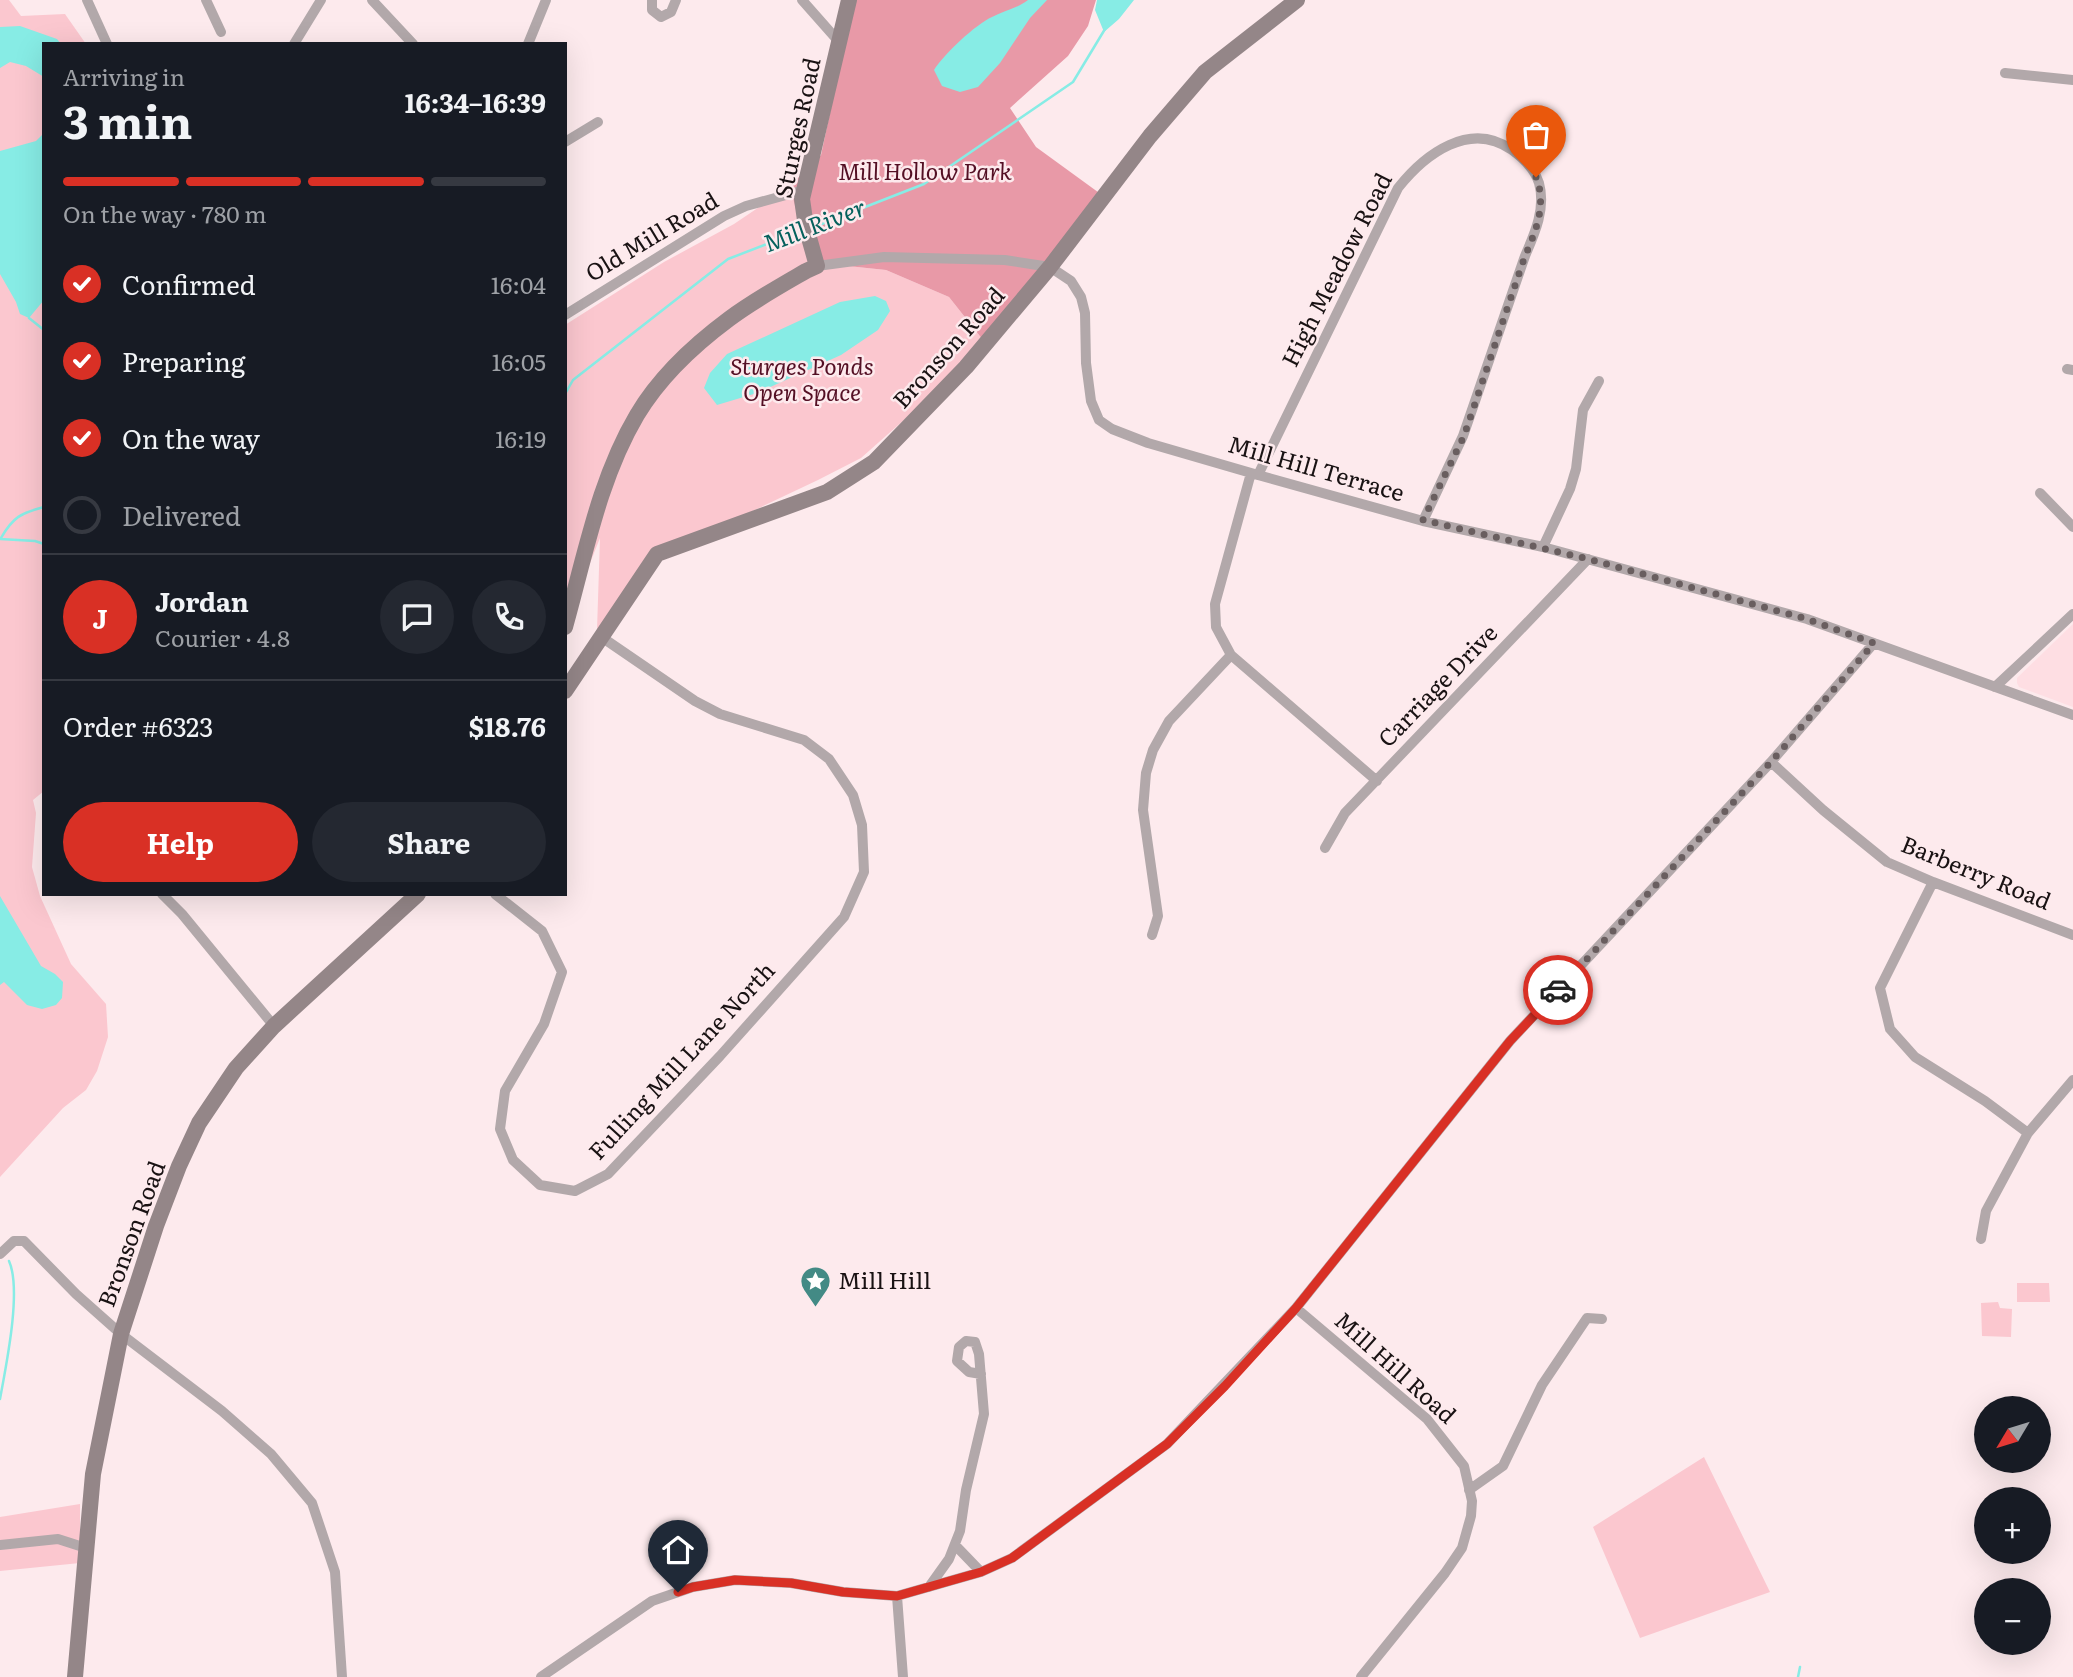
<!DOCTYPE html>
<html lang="en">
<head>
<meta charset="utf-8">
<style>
  :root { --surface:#171b24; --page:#242831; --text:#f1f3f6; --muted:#9ea1a6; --line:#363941; --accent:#d93025 }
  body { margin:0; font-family:Literata,serif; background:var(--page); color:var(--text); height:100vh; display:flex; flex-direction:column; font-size:26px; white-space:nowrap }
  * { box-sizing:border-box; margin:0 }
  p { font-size:23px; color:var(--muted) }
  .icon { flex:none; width:38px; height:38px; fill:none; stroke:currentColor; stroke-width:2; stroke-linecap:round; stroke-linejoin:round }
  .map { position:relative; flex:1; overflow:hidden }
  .panel { position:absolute; left:42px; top:42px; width:525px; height:854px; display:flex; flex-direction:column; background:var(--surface); border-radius:0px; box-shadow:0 7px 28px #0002 }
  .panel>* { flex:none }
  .needle { width:46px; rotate:232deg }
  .buttons { position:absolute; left:1974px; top:1396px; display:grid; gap:14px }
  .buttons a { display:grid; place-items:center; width:77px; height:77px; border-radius:50%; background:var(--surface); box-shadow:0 7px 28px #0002; font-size:35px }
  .pin { position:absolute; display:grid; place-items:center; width:60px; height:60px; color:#fff; margin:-72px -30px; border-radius:50% 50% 50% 0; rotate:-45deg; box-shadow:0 0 7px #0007 }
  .pin .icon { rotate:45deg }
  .courier { position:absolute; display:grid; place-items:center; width:70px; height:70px; margin:-35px; border:5px solid #d93025; border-radius:50%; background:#fff; color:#222; box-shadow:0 2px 9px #0007 }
  .headline em { font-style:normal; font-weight:700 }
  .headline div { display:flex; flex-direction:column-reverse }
  .headline { display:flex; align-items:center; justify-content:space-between; height:119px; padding:0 21px }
  h1 { font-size:46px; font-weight:700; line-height:52px }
  .bar { display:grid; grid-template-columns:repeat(4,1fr); gap:10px 7px; align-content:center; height:84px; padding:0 21px }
  .bar i { height:9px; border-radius:5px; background:var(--line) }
  .bar .current { background:var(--accent) }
  .bar p { grid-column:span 4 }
  .line { display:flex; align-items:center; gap:18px; padding:0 21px; border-top:2px solid var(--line) }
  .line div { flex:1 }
  .round { display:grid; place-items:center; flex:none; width:74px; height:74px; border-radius:37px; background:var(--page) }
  ol { padding:0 21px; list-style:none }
  li { display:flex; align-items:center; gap:21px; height:77px }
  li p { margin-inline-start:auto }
  li .icon { padding:7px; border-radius:50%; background:var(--accent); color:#fff; stroke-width:4 }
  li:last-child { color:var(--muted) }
  li i { width:38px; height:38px; border:4px solid var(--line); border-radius:50% }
  .primary-button { display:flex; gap:14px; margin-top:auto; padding:14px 21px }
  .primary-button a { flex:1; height:80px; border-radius:42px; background:var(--accent); color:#fff; font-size:28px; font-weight:700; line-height:80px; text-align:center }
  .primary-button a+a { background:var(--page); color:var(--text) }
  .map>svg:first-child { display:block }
</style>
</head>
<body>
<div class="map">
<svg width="2073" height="1677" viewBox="0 0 2073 1677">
  <rect width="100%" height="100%" fill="#fdeaed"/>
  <path fill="#fedee3" d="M2073 624V707L2019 687 2017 683V678Z"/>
  <path fill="#fbc7cf" d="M0 0H9L21 16 65 14 86 44H44V791L33 800 36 813 32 867 40 896 71 964 106 1004 108 1037 97 1071 86 1090 63 1108 0 1177Z
    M790 186 809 262 886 270 949 297 983 340 922 404 861 458 818 480 658 556 597 630 600 538 582 583 565 591V325L664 262 734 224Z
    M2017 1283H2049L2050 1302H2017Z
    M1998 1302 2000 1308 2012 1309 2011 1337 1982 1336 1981 1303Z
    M1704 1457 1770 1592 1640 1638 1593 1527Z
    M80 1504V1563L0 1571V1517Z"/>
  <path fill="#e899a7" d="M854 0H1096L1088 26 1068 56 1010 108 1036 147 1102 195 983 340 949 297 886 270 809 262 790 186 821 155Z"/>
  <path fill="#87ece5" d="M1028 0H1047L1030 18 1000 63 978 87 960 92 942 86 934 70C943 55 976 24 992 17 1004 11 1018 8 1028 0Z
    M1097 0H1134L1119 19 1104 32 1095 10Z
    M20 26 57 39 61 44H44V77L26 66 10 62 0 68V27Z
    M44 133V300L29 318 20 314 16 302 0 274V151L36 141Z
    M875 296 886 301 890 311 878 330 841 355 757 393 717 405 704 388 710 373 727 354 840 302Z
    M0 896 41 966 55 974 63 982 62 998 56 1005 42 1009 27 1005 4 982 0 985Z"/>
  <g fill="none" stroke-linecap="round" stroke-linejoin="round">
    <path stroke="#87ece5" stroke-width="2.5" d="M814 227 924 184 1073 82 1105 29
      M29 318 44 330
      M565 394 573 380 728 259 801 231
      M565 490V492
      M1 538C13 517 21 513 44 507
      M0 539 35 541 44 544
      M0 1399C6 1366 22 1290 9 1261
      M1798 1677 1800 1667"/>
    <path stroke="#b2a8aa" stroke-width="10" d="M87 0 107 44
      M206 0 221 32
      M372 0 413 44
      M652 0V10L661 17 671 12 676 0
      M802 0 840 43
      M294 44 321 0
      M528 44 546 0
      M2005 73 2073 80
      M565 142 598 122
      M817 266 884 257 1005 260 1050 267 1071 281 1081 297 1085 313 1086 363 1091 401 1099 420 1112 429 1148 443 1258 475 1423 521 1543 547 1807 619 2073 715
      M565 315 724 216 746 206 804 190
      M2067 369 2073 370
      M1251 473 1215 604 1216 627 1231 655 1377 781
      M1258 475 1398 188C1425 154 1470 120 1512 150 1523 158 1535 170 1539 183 1546 208 1535 233 1525 256L1463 436 1423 521
      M2040 493 2073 527
      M1543 547 1570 489 1576 469 1583 410 1599 381
      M1995 687 2073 614
      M1771 762 1823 810 1887 862 1933 882 2073 935
      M1325 848 1345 813 1588 559
      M1933 882 1880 988 1890 1029 1915 1057 1985 1101 2028 1133
      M162 894 182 914 274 1026
      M495 894 542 931 562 972 544 1024 505 1091 500 1129 513 1160 540 1185 575 1191 608 1174 720 1056 844 917 864 872 862 825 853 795 829 759 804 740 720 714 695 701 600 636
      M1152 935 1158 916 1143 810 1146 773 1153 750 1169 721 1231 655
      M1981 1239 1986 1211 2028 1133 2073 1080
      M0 1254 14 1241H24L76 1294 121 1334 222 1411 271 1454 312 1503 335 1572 342 1677
      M1296 1308 1427 1419 1464 1466 1472 1501 1471 1516 1462 1548 1445 1573 1361 1677
      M1469 1490 1503 1466 1542 1385 1587 1318 1602 1319
      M0 1545 58 1539 86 1548
      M955 1545 981 1572
      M929 1587 949 1559 960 1531 966 1490 984 1414 979 1354 975 1342 966 1341 959 1347 957 1361 969 1372 981 1374
      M897 1596 903 1677
      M541 1677 652 1601 693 1587 735 1580 791 1583 843 1592 897 1596 981 1572 1012 1558 1167 1444 1296 1308 1510 1041 1771 762 1874 643"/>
    <path stroke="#948688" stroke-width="16" d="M565 627C585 556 599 479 637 415 659 378 694 345 729 319 753 301 780 286 806 271L817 266 806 227 802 199 849 0
      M565 691 657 554 827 492 874 462 966 367 1050 267 1150 136 1205 72 1297 0
      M75 1677 93 1474 121 1334 156 1226 179 1166 199 1123 236 1068 274 1026 418 894"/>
  </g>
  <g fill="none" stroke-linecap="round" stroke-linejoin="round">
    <path stroke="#695e5f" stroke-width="7" stroke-dasharray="0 12.6" d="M1536 177C1547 204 1536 231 1525 256L1464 436 1423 520 1588 559 1807 619 1874 643 1771 762 1558 990"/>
    <path stroke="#d93025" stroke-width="9" d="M678 1592 693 1587 735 1580 791 1583 843 1592 897 1596 981 1572 1012 1558 1167 1444 1225 1386 1296 1308 1510 1041 1558 990"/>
  </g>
  <defs>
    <symbol id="sight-pin" viewBox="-11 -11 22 30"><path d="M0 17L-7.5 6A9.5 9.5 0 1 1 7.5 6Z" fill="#438a85" stroke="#fdeaed"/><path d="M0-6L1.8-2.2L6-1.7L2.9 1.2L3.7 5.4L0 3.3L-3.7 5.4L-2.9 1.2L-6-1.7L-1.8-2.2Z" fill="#fff"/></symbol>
  </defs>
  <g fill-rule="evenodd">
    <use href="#sight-pin" x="798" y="1264" width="35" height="47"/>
  </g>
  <g text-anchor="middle" stroke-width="5" stroke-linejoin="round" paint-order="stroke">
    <g font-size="23" fill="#191213" stroke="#fdeaed">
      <text transform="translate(798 128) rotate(-78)" y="8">Sturges Road</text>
      <text transform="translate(652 237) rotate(-31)" y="8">Old Mill Road</text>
      <text transform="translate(1337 270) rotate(-63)" y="8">High Meadow Road</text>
      <text transform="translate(949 348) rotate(-48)" y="8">Bronson Road</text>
      <text transform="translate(1316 469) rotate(16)" y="8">Mill Hill Terrace</text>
      <text transform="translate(1438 686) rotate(-46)" y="8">Carriage Drive</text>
      <text transform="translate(1976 873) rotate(22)" y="8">Barberry Road</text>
      <text transform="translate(682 1061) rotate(-47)" y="8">Fulling Mill Lane North</text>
      <text transform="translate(132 1234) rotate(-70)" y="8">Bronson Road</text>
      <text transform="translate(1395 1368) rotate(42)" y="8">Mill Hill Road</text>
    </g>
    <g font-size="23" font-style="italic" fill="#540f24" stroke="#fdeaed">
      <text x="925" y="180">Mill Hollow Park</text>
      <text x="802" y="375">Sturges Ponds<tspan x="802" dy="26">Open Space</tspan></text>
    </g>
    <g font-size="23" fill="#191213" stroke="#fdeaed" text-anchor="start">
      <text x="838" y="1289">Mill Hill</text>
    </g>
    <g font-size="24" font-style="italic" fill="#05615d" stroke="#fdeaed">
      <text transform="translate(815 226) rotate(-21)" y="8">Mill River</text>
    </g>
  </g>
</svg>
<div class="buttons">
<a><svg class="needle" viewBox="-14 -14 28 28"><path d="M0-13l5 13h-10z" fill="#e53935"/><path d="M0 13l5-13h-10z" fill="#9ea1a6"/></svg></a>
<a>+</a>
<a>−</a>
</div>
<div class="pin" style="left:1536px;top:177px;background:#ea580c"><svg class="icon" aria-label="bag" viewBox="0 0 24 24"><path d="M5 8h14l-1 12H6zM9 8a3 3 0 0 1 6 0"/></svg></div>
<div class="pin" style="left:678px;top:1592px;background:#1f2937"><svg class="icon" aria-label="home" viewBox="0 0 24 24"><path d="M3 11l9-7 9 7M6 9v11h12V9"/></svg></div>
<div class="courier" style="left:1558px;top:990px"><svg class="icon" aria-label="car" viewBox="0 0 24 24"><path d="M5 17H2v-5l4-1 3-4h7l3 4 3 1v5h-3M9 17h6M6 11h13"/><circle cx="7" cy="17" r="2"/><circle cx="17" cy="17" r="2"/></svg></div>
<section class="panel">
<div class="headline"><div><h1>3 min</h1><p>Arriving in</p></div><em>16:34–16:39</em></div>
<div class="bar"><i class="current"></i><i class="current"></i><i class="current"></i><i></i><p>On the way · 780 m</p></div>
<ol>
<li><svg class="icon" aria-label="check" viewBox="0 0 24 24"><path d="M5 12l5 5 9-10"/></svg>Confirmed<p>16:04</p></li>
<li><svg class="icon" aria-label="check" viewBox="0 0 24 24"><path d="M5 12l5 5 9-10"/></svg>Preparing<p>16:05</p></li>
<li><svg class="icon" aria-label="check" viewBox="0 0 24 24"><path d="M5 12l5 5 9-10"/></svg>On the way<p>16:19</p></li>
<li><i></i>Delivered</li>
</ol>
<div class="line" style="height:126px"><b class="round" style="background:var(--accent);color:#fff">J</b><div><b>Jordan</b><p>Courier · 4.8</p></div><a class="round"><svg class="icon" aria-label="chat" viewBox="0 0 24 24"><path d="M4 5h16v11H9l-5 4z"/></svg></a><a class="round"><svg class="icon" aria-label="phone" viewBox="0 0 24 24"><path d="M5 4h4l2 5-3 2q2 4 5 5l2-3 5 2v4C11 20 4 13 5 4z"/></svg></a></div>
<div class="line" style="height:91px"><div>Order #6323</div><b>$18.76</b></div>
<div class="primary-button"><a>Help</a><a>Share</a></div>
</section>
</div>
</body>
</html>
